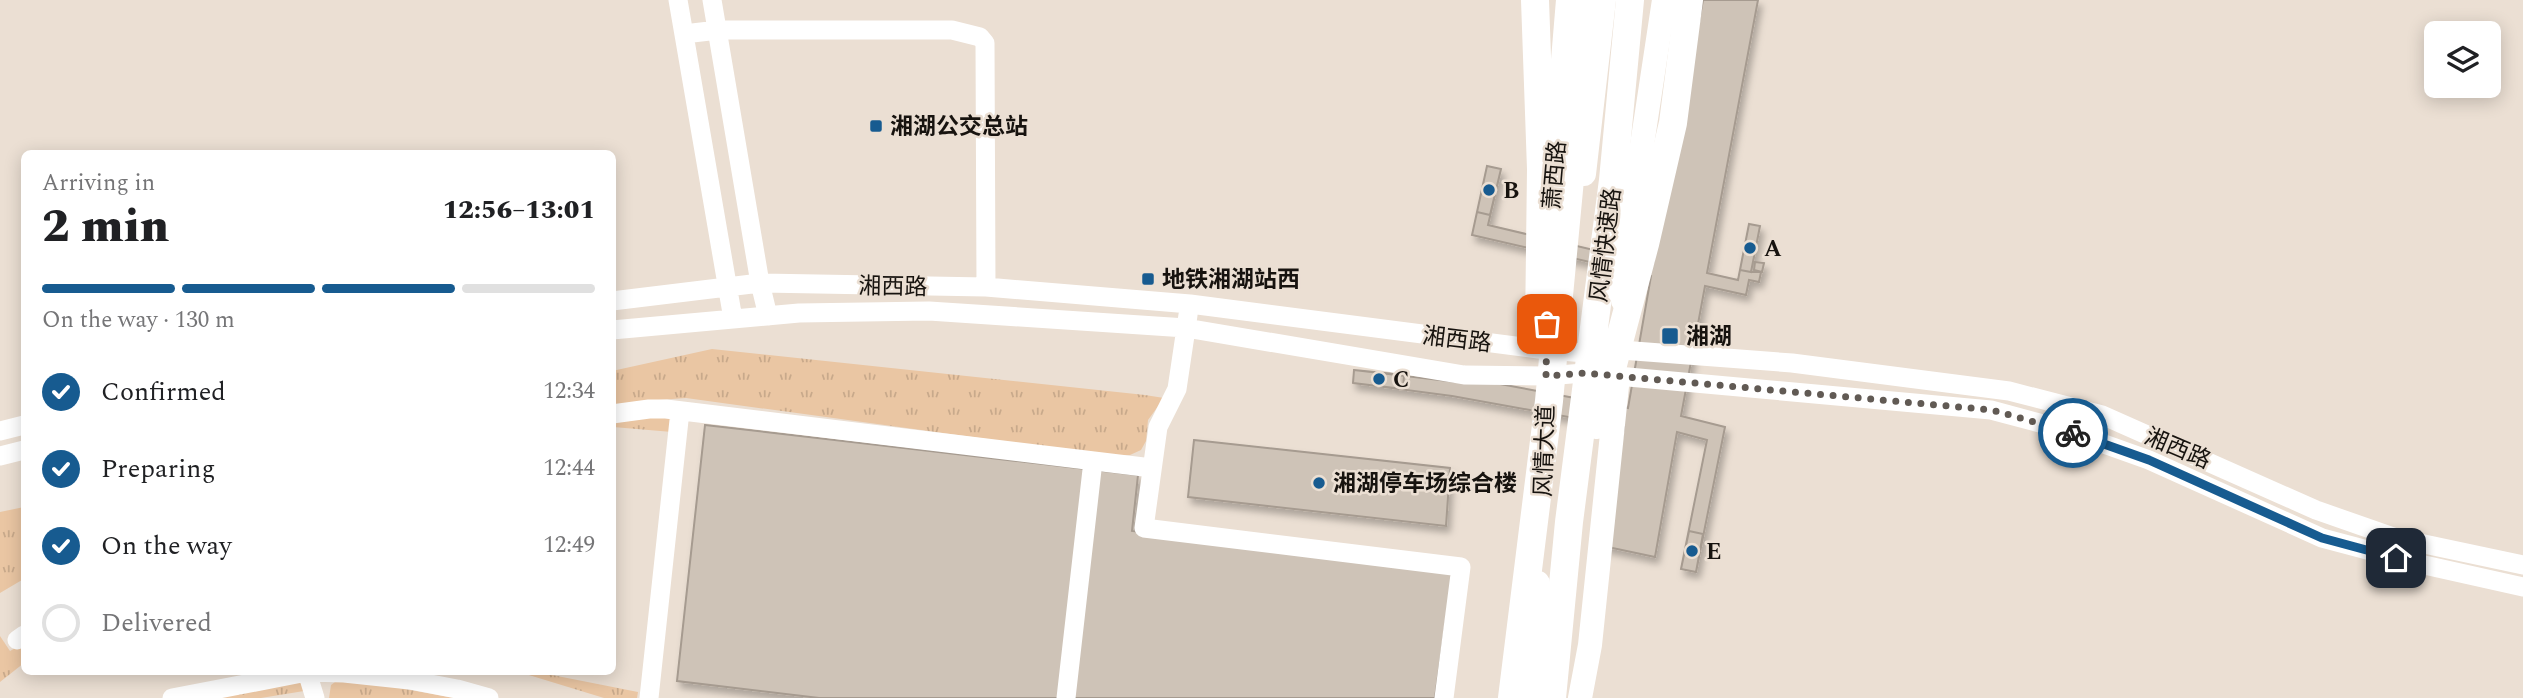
<!DOCTYPE html>
<html lang="en">
<head>
<meta charset="utf-8">
<style>
  :root { --surface:#fff; --page:#f6f6f6; --text:#202124; --muted:#757577; --line:#e0e0e0; --accent:#175b90 }
  body { margin:0; font-family:Spectral,"Noto Sans SC",serif; background:var(--page); color:var(--text); height:100vh; display:flex; flex-direction:column; font-size:26px; white-space:nowrap }
  * { box-sizing:border-box; margin:0 }
  p { font-size:23px; color:var(--muted) }
  .icon { flex:none; width:38px; height:38px; fill:none; stroke:currentColor; stroke-width:2; stroke-linecap:round; stroke-linejoin:round }
  .map { position:relative; flex:1; overflow:hidden }
  .panel { position:absolute; left:21px; top:150px; width:595px; height:525px; display:flex; flex-direction:column; background:var(--surface); border-radius:10px; box-shadow:0 4px 18px #0003 }
  .panel>* { flex:none }
  .buttons { position:absolute; left:2424px; top:21px; display:grid; gap:14px }
  .buttons a { display:grid; place-items:center; width:77px; height:77px; border-radius:10px; background:var(--surface); box-shadow:0 4px 18px #0003; font-size:35px }
  .pin { position:absolute; display:grid; place-items:center; width:60px; height:60px; color:#fff; margin:-30px; border-radius:14px; box-shadow:0 4px 10px #0006 }
  .courier { position:absolute; display:grid; place-items:center; width:70px; height:70px; margin:-35px; border:5px solid #175b90; border-radius:50%; background:#fff; color:#222; box-shadow:0 2px 9px #0007 }
  .headline em { font-style:normal; font-weight:800 }
  .headline div { display:flex; flex-direction:column-reverse }
  .headline { display:flex; align-items:center; justify-content:space-between; height:119px; padding:0 21px }
  h1 { font-size:46px; font-weight:800; line-height:52px }
  .bar { display:grid; grid-template-columns:repeat(4,1fr); gap:10px 7px; align-content:center; height:84px; padding:0 21px }
  .bar i { height:9px; border-radius:5px; background:var(--line) }
  .bar .selected { background:var(--accent) }
  .bar p { grid-column:span 4 }
  ol { padding:0 21px; list-style:none }
  li { display:flex; align-items:center; gap:21px; height:77px }
  li p { margin-inline-start:auto }
  li .icon { padding:7px; border-radius:50%; background:var(--accent); color:#fff; stroke-width:4 }
  li:last-child { color:var(--muted) }
  li i { width:38px; height:38px; border:4px solid var(--line); border-radius:50% }
  .map>svg:first-child { display:block }
</style>
</head>
<body>
<div class="map">
<svg width="2523" height="698" viewBox="0 0 2523 698">
  <defs>
    <pattern id="grass-tufts" width="24" height="20" patternUnits="userSpaceOnUse" patternTransform="scale(1.75)"><rect width="24" height="20" fill="#eac6a3"/><path d="M3 7l-1-3M5 7V3M7 7l1-3M15 17l-1-3M17 17v-4M19 17l1-3" fill="none" stroke="#c8a98b"/></pattern>
    <filter id="shadow"><feDropShadow dx="3.5" dy="6" stdDeviation="3.5" flood-color="#0004"/></filter>
  </defs>
  <rect width="100%" height="100%" fill="#ebdfd3"/>
  <path fill="url(#grass-tufts)" d="M712 349 1145 395 1164 398 1148 420 1146 441 1141 450 1130 455 1111 456 686 398 645 401 613 407 612 371Z
    M674 416 672 432 613 427V420Z
    M24 507V582L22 580 0 593V512Z
    M0 636 10 651 24 643V663L0 682Z
    M519 672H537L638 692 637 698H604Z
    M339 679H351L454 698H329L331 685Z
    M301 681 304 691 261 698H206Z"/>
  <path fill="#cec3b7" stroke="#a69b90" stroke-width="2" filter="url(#shadow)" d="M1703 0H1758L1707 273 1738 280 1749 224 1760 226 1751 272H1761L1759 282 1749 280 1746 295 1705 286 1681 416 1725 427 1696 572 1681 569 1707 440 1677 432 1655 557 1603 546 1624 427 1452 396 1353 383 1354 370 1456 382 1457 376 1628 408 1651 276 1472 235 1487 166 1501 169 1488 225 1653 264Z
    M1487 166 1501 169 1490 215 1477 212Z
    M1749 224 1760 226 1751 272 1740 270Z
    M1755 262 1764 263 1762 272 1754 270Z
    M1354 370 1404 375 1403 389 1353 383Z
    M705 425 1138 475 1132 531 1453 571 1435 698H819L677 681Z
    M1194 440 1450 468 1446 526 1188 497Z
    M1689 531 1703 534 1696 572 1681 569Z"/>
  <g fill="none" stroke-linecap="round" stroke-linejoin="round">
    <path stroke="#fff" stroke-width="19" d="M678 0 733 319
      M712 0 760 283 768 316
      M684 34 718 30H952L980 37 985 43 986 287
      M612 301 760 283 986 287 1190 304 1546 350 1586 353 1621 350 1792 363 2009 391 2102 415 2316 510 2396 538 2523 565
      M1188 315 1177 389 1158 427 1144 528 1461 567 1444 698
      M612 330 799 313 929 311 1186 328 1464 375 1546 376 1584 373 1991 410 2062 429 2149 460 2322 538 2420 564 2523 587
      M612 414 649 409H666L1152 468
      M0 431 24 425
      M0 456 24 450
      M17 640 24 635
      M307 672 315 698
      M172 698 307 672 344 673 410 680 457 689 489 698
      M649 698 680 411
      M1066 698 1093 461"/>
    <path stroke="#fff" stroke-width="24" d="M1584 174 1604 0
      M1552 192 1568 0
      M1623 301 1625 257 1664 0
      M1532 698 1538 583
      M1580 698 1590 645 1617 386"/>
    <path stroke="#fff" stroke-width="28" d="M1535 0 1541 169 1539 330
      M1597 425 1645 244 1673 123 1689 0
      M1512 698 1549 401 1587 0
      M1552 698 1569 522 1613 180 1630 0"/>
  </g>
  <g fill="none" stroke-linecap="round" stroke-linejoin="round">
    <path stroke="#615a54" stroke-width="7" stroke-dasharray="0 12.6" d="M1547 324 1546 376 1584 373 1992 410 2073 433"/>
    <path stroke="#175b90" stroke-width="9" d="M2073 433 2149 460 2322 538 2396 558"/>
  </g>
  <g fill="#175b90" stroke="#ebdfd3" stroke-width="2.5">
    <rect x="869" y="119" width="14" height="14" rx="3.5"/>
    <circle cx="1489" cy="190" r="7"/>
    <circle cx="1750" cy="248" r="7"/>
    <rect x="1141" y="272" width="14" height="14" rx="3.5"/>
    <rect x="1661" y="327" width="18" height="18" rx="3.5"/>
    <circle cx="1379" cy="379" r="7"/>
    <circle cx="1319" cy="483" r="7"/>
    <circle cx="1692" cy="551" r="7"/>
  </g>
  <g text-anchor="middle" stroke-width="5" stroke-linejoin="round" paint-order="stroke">
    <g font-size="23" font-weight="bold" fill="#17130f" stroke="#ebdfd3" text-anchor="start">
      <text x="890" y="134">湘湖公交总站</text>
      <text x="1503" y="198">B</text>
      <text x="1764" y="256">A</text>
      <text x="1162" y="287">地铁湘湖站西</text>
      <text x="1686" y="344">湘湖</text>
      <text x="1393" y="387">C</text>
      <text x="1333" y="491">湘湖停车场综合楼</text>
      <text x="1706" y="559">E</text>
    </g>
    <g font-size="23" fill="#17130f" stroke="#ebdfd3">
      <text transform="translate(1554 175) rotate(-85)" y="8">萧西路</text>
      <text transform="translate(1605 245) rotate(-83)" y="8">风情快速路</text>
      <text transform="translate(893 286) rotate(1)" y="8">湘西路</text>
      <text transform="translate(1457 339) rotate(7)" y="8">湘西路</text>
      <text transform="translate(2178 448) rotate(23)" y="8">湘西路</text>
      <text transform="translate(1544 451) rotate(-88)" y="8">风情大道</text>
    </g>
  </g>
</svg>
<div class="buttons">
<a><svg class="icon" aria-label="layers" viewBox="0 0 24 24"><path d="M12 4l9 5-9 5-9-5zM3 14l9 5 9-5"/></svg></a>
</div>
<div class="pin" style="left:1547px;top:324px;background:#ea580c"><svg class="icon" aria-label="bag" viewBox="0 0 24 24"><path d="M5 8h14l-1 12H6zM9 8a3 3 0 0 1 6 0"/></svg></div>
<div class="pin" style="left:2396px;top:558px;background:#1f2937"><svg class="icon" aria-label="home" viewBox="0 0 24 24"><path d="M3 11l9-7 9 7M6 9v11h12V9"/></svg></div>
<div class="courier" style="left:2073px;top:433px"><svg class="icon" aria-label="bike" viewBox="0 0 24 24"><circle cx="6" cy="16" r="4"/><circle cx="18" cy="16" r="4"/><path d="M6 16l4-8h5l3 8M10 8l3 8H6M13 5h3"/></svg></div>
<section class="panel">
<div class="headline"><div><h1>2 min</h1><p>Arriving in</p></div><em>12:56–13:01</em></div>
<div class="bar"><i class="selected"></i><i class="selected"></i><i class="selected"></i><i></i><p>On the way · 130 m</p></div>
<ol>
<li><svg class="icon" aria-label="check" viewBox="0 0 24 24"><path d="M5 12l5 5 9-10"/></svg>Confirmed<p>12:34</p></li>
<li><svg class="icon" aria-label="check" viewBox="0 0 24 24"><path d="M5 12l5 5 9-10"/></svg>Preparing<p>12:44</p></li>
<li><svg class="icon" aria-label="check" viewBox="0 0 24 24"><path d="M5 12l5 5 9-10"/></svg>On the way<p>12:49</p></li>
<li><i></i>Delivered</li>
</ol>
</section>
</div>
</body>
</html>
